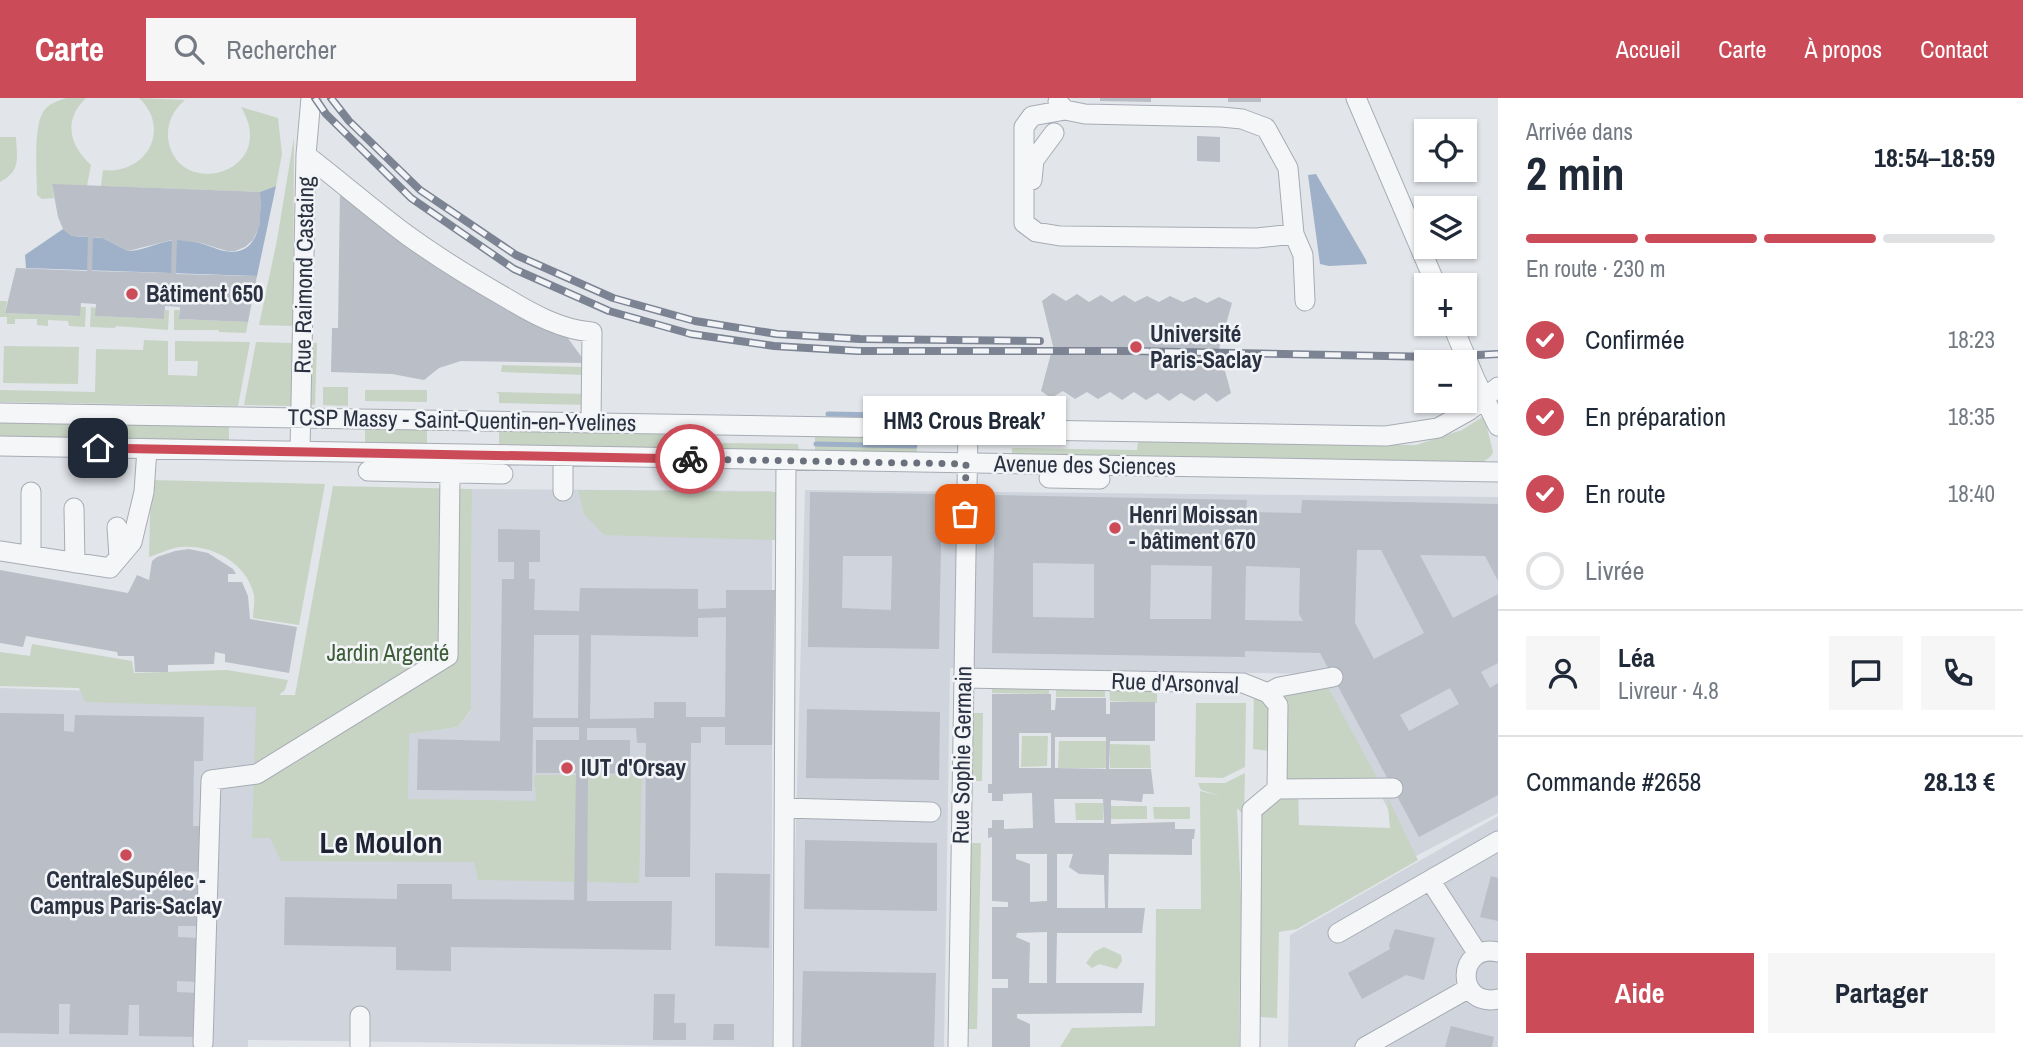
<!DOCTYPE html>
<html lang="fr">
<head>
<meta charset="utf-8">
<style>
  :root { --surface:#fff; --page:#f6f6f7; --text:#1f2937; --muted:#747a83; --line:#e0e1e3; --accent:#cb4b58 }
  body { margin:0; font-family:"Archivo Narrow",sans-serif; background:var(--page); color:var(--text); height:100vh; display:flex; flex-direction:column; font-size:26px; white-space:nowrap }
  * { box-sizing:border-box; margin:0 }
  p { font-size:23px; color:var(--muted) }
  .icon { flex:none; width:38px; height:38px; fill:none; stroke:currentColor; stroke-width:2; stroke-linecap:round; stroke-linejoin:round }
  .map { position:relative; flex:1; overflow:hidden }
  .side { display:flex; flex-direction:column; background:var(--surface); width:525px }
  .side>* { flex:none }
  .buttons { position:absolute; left:1414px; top:21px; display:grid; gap:14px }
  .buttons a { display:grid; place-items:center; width:63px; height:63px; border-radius:0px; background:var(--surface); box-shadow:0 2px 5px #0004; font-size:35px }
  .pin { position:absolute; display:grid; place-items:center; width:60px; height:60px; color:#fff; margin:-30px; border-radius:14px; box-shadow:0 4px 10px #0006 }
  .courier { position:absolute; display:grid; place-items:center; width:70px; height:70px; margin:-35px; border:5px solid #cb4b58; border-radius:50%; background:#fff; color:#222; box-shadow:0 2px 9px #0007 }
  .bubble { position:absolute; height:49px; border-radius:0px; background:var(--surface); box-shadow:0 2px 5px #0004; font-size:23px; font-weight:700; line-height:49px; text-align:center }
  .headline em { font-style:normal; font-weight:700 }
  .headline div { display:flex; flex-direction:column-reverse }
  .headline { display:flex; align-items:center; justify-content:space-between; height:119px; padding:0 28px }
  h1 { font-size:46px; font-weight:700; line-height:52px }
  .bar { display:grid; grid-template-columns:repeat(4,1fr); gap:10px 7px; align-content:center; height:84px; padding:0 28px }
  .bar i { height:9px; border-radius:5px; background:var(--line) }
  .bar .on { background:var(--accent) }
  .bar p { grid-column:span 4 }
  .line { display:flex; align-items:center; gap:18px; padding:0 28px; border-top:2px solid var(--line) }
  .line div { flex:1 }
  .round { display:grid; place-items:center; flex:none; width:74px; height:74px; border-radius:0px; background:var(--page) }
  ol { padding:0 28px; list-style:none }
  li { display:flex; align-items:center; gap:21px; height:77px }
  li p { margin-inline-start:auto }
  li .icon { padding:7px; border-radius:50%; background:var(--accent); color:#fff; stroke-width:4 }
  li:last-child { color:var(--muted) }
  li i { width:38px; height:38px; border:4px solid var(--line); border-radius:50% }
  .action { display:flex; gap:14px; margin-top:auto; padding:14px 28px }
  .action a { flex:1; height:80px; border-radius:0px; background:var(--accent); color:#fff; font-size:28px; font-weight:700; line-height:80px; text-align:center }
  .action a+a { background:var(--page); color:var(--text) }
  header { display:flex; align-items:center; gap:42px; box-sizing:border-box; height:98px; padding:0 35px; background:var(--accent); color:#fff }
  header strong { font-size:33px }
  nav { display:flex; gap:38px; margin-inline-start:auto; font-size:24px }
  .search { width:490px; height:63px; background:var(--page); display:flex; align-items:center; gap:18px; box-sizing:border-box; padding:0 24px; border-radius:0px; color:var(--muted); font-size:26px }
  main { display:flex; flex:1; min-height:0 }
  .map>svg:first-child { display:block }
</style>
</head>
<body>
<header>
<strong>Carte</strong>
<div class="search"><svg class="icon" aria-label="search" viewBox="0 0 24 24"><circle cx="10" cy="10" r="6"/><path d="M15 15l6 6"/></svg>Rechercher</div>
<nav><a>Accueil</a><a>Carte</a><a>À propos</a><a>Contact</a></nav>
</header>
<main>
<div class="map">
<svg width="1498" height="949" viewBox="0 0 1498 949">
  <rect width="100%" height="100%" fill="#e2e5ea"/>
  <path fill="#d0d4dc" d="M472 391 772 393V949L248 942V949H0V590L257 598 253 740 409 636 458 629 471 613Z
    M805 392 1498 399V715L1414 759 1315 576 950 570 944 949H790Z
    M1498 718V949H1288L1290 837Z"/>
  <path fill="#c7d4c3" d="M66 0H86C63 22 69 47 91 67L87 88 52 87 54 100 42 101 37 97C37 76 33 31 43 14 48 6 57 3 66 0Z
    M139 0 185 2C173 12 167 25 168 40 176 104 281 75 241 9L278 20 282 56 276 88 260 94 101 88 103 72C146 77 172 31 139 0Z
    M0 39H16C17 61 21 73 0 84Z
    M294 39 293 228 259 227 277 142Z
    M0 203H7L5 215 80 218V209H86L85 229 69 228 68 223 48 222V228L37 227V221H15V226H7V219H0Z
    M91 209 96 210V218L164 221 165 212H169L168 232 116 228 115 230 90 229Z
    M174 212H179L180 221 248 224 246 235 219 234V232H174Z
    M144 242 168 243V277L197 278 198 263H175V243L250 244 238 308 0 304V292L95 294 96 251 143 252Z
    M256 244 292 245 291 308 244 307Z
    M312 245H317L315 307H311Z
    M4 248 79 249 78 286 3 285Z
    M502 267 585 269V277L501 274Z
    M323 289H348V308L323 307Z
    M365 292H427V304L365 303Z
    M496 294 589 296V307L499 305V296Z
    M1484 318 1493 354 1491 358 1482 365 1012 358V350L1137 352 1138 344 1416 347 1462 332Z
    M0 324 229 328V343L0 340Z
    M365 331 427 332V347L365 346Z
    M499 333 703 336 702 352 499 348Z
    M815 338 917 340V356L815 354Z
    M721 345 798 346 799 353 718 352Z
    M151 382 325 386 299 527 253 520C253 513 255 504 254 497 247 465 212 446 181 449 170 450 159 456 149 459Z
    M333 388 472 391 471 612 458 629 409 636 408 701 536 703 534 677H642L639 785 478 782 474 764 281 763 270 740H252L256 609 85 604 79 590 0 588V554L30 558 32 546 132 563 134 575 227 572 288 582 285 592 279 597H295Z
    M578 392 776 394 775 442 604 437 584 416Z
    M992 579H1049V596L992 595Z
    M1056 579H1105V599H1056Z
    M1109 580 1164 581V594H1157V605L1110 603Z
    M1254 588 1328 589 1382 689H1277L1278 654 1253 651Z
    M1196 605H1246L1245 669 1223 680 1195 679Z
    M972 615H983L982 683H971Z
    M1022 638H1048L1047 668 1021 669Z
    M1059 643H1106V670H1058Z
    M1110 646 1150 647 1151 670H1110Z
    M1245 675 1244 717 1237 710 1241 801 1239 949H1060L1072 930 1155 928 1156 811H1201L1200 693 1221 698 1201 692 1198 685H1225Z
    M1298 691 1299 727 1390 730 1387 698 1418 762 1297 831 1279 834 1277 920 1249 918 1252 712Z
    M1075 705H1103V722H1076Z
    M1111 708H1147V721H1111Z
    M1153 709H1190V721H1154Z
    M969 745H981L977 931H966Z
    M1104 849 1121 857 1122 863 1117 871 1099 866 1092 870 1086 865 1094 854Z"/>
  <path fill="#9eb1c9" d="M1316 76 1366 162 1367 166 1329 168 1320 166 1308 77Z
    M276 88 257 178 26 170 25 157 63 131 72 138 103 140 128 153C146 153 162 141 181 142 197 142 209 149 224 153 262 160 261 118 260 94Z"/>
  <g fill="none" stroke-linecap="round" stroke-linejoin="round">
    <path stroke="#9eb1c9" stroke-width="5" d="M828 316 882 317
      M816 346 915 348"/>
  </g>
  <path fill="#b9bec7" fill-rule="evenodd" d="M1100 0H1151V4L1100 3Z
    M1228 0H1261V4H1228Z
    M1197 38 1220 39V64L1197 63Z
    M52 86 260 94V127L253 142 245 149 235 153H227L201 145 177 142 176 176 257 178 248 224 179 221 180 209 165 208 164 221 95 218 96 206 81 205 80 218 5 215 16 170 87 173 88 139 72 138 63 131 58 119ZM93 139 103 140 128 153 172 142 171 175 92 173Z
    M340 93 398 142 437 170 513 216 567 239 586 265 461 263 439 270 424 282 392 276 331 274 332 230H338Z
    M1053 195 1066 203 1077 196 1089 204 1101 197 1112 204 1124 197 1135 204 1147 198 1159 204 1170 198 1183 204 1195 199 1207 205 1219 199 1232 205 1219 251 1231 295 1217 304 1206 295 1194 303 1181 295 1169 303 1158 295 1146 302 1134 294 1122 302 1110 294 1098 301 1087 294 1075 301 1063 293 1051 300 1041 293 1053 248 1042 203Z
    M810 394 942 396 939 551 808 549ZM843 458H892L891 512 842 510Z
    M995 397 1247 402 1246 414 1301 415 1302 402 1498 406V483L1485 458 1420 457 1453 520 1498 496V565L1481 574 1490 590 1498 585V697L1419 739 1320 555 1245 553V559L992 555ZM1357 452H1381L1424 535 1374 561 1355 525ZM1033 465 1094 466V520L1033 519ZM1151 467 1212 468 1211 521H1150ZM1246 468 1300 470 1299 516 1303 523 1245 522ZM1450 590 1459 606 1409 633 1400 617Z
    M498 431 540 432V464H529V481H535L534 512 579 513 580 490 698 491V511L726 510V492H775L772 647H725V629H701V645H691L690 779H645L646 645H637L636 630H587V642H630V676L588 675 587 803H672L671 852 451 849V873L396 872V849L284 847 285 799 397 801V786H452V801L574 802 576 675H536V642H579V629H533L532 693 417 692 418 641 500 643 502 481H514V464H498ZM726 519 725 619H686V604H654V620L590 621 591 537 698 539V520ZM534 537H579L578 620H533Z
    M189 451 208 455 233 471 236 476H228V484H242L248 498 250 521 297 529 289 575 225 564V556L215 554 214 566 168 567V574H135L134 558H118L117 554 26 538 23 549 0 545V472L128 495 137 477 149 482 152 463 157 459 175 453Z
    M992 596H1051V612H1055L1056 600H1106V616H1110V604H1155V643H1110L1109 671H1151L1154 696H1143L1142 704 1111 702V726L1175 724V731H1195L1194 741H1192V757L1109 756 1108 810H1145L1142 835H1057L1056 885H1144L1142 915 1017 916V920L1030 926V949H992V890H1008V881H992V809H1008V804L992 803V739L988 740V730H992V722H1004V731L1033 730 1032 695 1003 696V703H992V695H988V686H992ZM1019 635H1051V670H1019ZM1055 639H1106V671L1055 670ZM1054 701H1103L1104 725H1055ZM1016 756H1047V803L1030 804V766L1016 761ZM1057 756H1073L1069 769 1079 776 1104 777 1105 810H1057ZM1047 834V885H1029L1030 845 1016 839 1017 835Z
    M807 611 940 614 939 682 806 680Z
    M0 615 64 616V633L74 634 75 617 204 619 203 663H194L193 728H202L201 774 179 773V784L201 785 200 828H178V839L200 840 199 884 177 883V894L199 895 198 939 139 938V907H129L128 937 69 936 70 906H59V936L0 935Z
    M805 742 937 745V813L804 811Z
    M715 775 770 776 769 850 715 848Z
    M1491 778 1498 780V823L1480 819Z
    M1395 831 1435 840 1424 882 1406 877 1362 901 1348 875 1390 851 1389 847Z
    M803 873 936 875 934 949H801Z
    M654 896H675L674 925H686V942H653Z
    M714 926H734V942H713Z
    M1451 928 1494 939 1492 949H1445Z"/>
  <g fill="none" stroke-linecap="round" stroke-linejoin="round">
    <defs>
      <path id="minor" d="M1356 0 1436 187
        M1058 4 1065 12 1085 16 1221 19 1242 21 1266 30 1288 70 1294 136 1303 157 1305 203
        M1065 12 1032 18 1024 29V125L1036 134 1060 138 1257 140 1294 136
        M306 57C340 83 373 112 407 137 440 161 473 181 508 201 533 216 562 232 592 234L591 325
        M1032 82 1034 62 1054 35
        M1452 226 1475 281 1498 328
        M0 315 1386 338 1438 330 1470 312 1498 289
        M0 348 1498 374
        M300 353 306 57 311 0
        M368 373 503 376
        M1049 380 1100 381
        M563 393V358
        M74 410 75 465
        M117 429 119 459
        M0 453 110 470 132 444 144 394 147 351
        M31 458V394
        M963 580 1243 585 1268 595 1278 607 1277 691 1252 712 1250 949
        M1268 595 1279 589 1333 579
        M1277 691 1393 690
        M784 710 931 714
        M1430 782 1478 856
        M1338 835 1498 743
        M1498 854C1456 845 1455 910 1498 901
        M203 945 211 682 257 676 448 558 450 375
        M360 949V918
        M783 949 786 363
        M958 949 968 331
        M1365 949 1469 890"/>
    </defs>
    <use href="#minor" stroke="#a7acb4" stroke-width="21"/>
    <use href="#minor" stroke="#f5f6f8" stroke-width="19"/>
    <defs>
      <path id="rail" d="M315 0 326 16 411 100 514 171 609 213 691 236 774 248 858 253H1130L1437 259 1498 256
        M331 0 349 23 420 92 516 157 613 200 695 223 777 236 860 241 1040 243"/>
    </defs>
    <use href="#rail" stroke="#7c8493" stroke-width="8"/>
    <use href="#rail" stroke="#f2f4f7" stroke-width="5" stroke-dasharray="16" stroke-linecap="butt"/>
  </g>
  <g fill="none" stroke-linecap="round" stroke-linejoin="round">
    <path stroke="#6a717d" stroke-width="7" stroke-dasharray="0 12.6" d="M690 361 966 366 965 416"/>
    <path stroke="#cb4b58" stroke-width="9" d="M98 350 690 361"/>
  </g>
  <g fill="#cb4b58" stroke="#f2f4f7" stroke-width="2.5">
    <circle cx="132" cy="196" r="7"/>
    <circle cx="1136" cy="249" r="7"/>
    <circle cx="1115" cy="430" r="7"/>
    <circle cx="567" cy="670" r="7"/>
    <circle cx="126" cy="757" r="7"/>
  </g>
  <g text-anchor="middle" stroke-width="5" stroke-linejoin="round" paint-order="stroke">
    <g font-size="23" fill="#2a3242" stroke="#f2f4f7">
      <text transform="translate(304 177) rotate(-89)" y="8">Rue Raimond Castaing</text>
      <text transform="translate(462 322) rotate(1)" y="8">TCSP Massy - Saint-Quentin-en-Yvelines</text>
      <text transform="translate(1085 367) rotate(1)" y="8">Avenue des Sciences</text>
      <text transform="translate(1175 585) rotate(2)" y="8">Rue d'Arsonval</text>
      <text transform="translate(962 657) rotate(-89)" y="8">Rue Sophie Germain</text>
    </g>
    <g font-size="23" font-weight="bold" fill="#2a3242" stroke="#f2f4f7" text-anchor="start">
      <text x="146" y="204">Bâtiment 650</text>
      <text x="1150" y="244">Université<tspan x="1150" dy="26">Paris-Saclay</tspan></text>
      <text x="1129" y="425">Henri Moissan<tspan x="1129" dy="26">- bâtiment 670</tspan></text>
      <text x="581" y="678">IUT d'Orsay</text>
      <text x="126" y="790" text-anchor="middle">CentraleSupélec -<tspan x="126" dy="26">Campus Paris-Saclay</tspan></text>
    </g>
    <g font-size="23" fill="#3d5d38" stroke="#f2f4f7">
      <text x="388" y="563">Jardin Argenté</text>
    </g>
    <g font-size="30" font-weight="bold" fill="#1d2333" stroke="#f2f4f7">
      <text x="381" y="755">Le Moulon</text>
    </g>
  </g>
</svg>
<div class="buttons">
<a><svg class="icon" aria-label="locate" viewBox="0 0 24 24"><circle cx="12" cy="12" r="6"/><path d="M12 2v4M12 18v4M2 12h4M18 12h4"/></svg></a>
<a><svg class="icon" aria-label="layers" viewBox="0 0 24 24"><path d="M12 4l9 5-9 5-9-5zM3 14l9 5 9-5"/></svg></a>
<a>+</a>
<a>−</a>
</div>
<div class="pin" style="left:965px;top:416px;background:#ea580c"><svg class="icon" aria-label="bag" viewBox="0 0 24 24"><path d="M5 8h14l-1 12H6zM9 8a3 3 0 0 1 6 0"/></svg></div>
<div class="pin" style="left:98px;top:350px;background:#1f2937"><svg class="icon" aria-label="home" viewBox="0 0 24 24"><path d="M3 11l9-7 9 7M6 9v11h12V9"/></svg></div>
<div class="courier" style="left:690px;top:361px"><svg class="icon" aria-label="bike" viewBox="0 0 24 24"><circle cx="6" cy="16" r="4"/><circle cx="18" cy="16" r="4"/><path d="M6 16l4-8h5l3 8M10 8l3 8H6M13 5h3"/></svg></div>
<div class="bubble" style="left:863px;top:298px;width:203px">HM3 Crous Break’</div>
</div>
<section class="side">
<div class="headline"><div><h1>2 min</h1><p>Arrivée dans</p></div><em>18:54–18:59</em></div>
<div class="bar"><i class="on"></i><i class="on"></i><i class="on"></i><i></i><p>En route · 230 m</p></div>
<ol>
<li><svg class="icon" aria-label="check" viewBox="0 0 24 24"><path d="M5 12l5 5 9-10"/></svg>Confirmée<p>18:23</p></li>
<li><svg class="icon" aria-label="check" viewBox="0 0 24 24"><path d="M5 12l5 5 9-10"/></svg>En préparation<p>18:35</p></li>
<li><svg class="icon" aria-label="check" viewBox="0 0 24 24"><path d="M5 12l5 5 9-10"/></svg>En route<p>18:40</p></li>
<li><i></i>Livrée</li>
</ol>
<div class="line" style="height:126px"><a class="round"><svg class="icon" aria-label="person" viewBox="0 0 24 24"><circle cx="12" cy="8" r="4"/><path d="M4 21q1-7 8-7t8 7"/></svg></a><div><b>Léa</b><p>Livreur · 4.8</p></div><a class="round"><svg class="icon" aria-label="chat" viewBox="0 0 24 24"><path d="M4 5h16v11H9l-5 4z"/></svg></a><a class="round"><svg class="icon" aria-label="phone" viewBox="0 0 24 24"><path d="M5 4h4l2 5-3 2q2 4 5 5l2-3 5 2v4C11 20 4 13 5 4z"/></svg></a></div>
<div class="line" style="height:91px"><div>Commande #2658</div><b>28.13 €</b></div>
<div class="action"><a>Aide</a><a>Partager</a></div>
</section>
</main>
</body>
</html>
